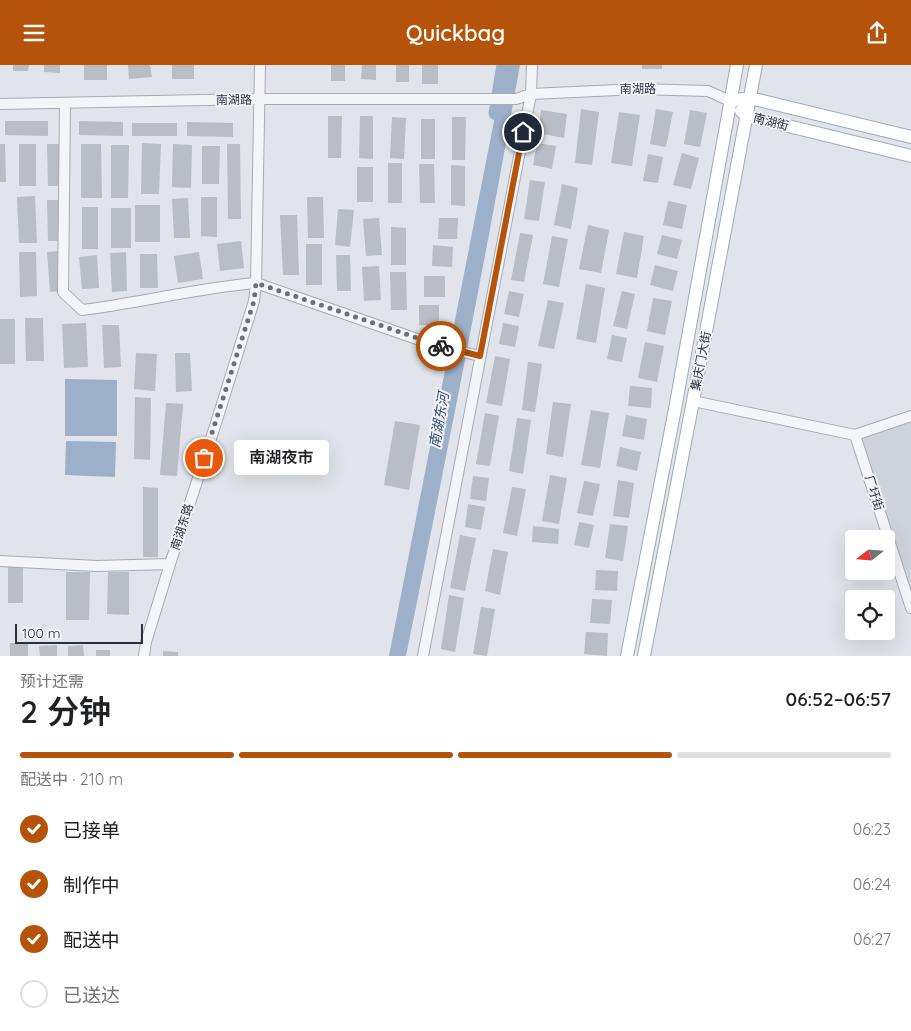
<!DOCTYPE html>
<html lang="zh">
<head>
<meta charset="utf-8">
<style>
  :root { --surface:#fff; --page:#f6f6f6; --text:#202124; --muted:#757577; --line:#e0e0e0; --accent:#b45309 }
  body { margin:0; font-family:Quicksand,"Noto Sans SC",sans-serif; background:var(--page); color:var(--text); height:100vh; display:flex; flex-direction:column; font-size:19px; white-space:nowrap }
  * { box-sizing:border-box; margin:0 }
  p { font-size:16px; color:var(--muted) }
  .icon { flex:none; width:28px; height:28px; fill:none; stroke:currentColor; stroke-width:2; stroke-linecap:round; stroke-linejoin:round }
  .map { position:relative; height:591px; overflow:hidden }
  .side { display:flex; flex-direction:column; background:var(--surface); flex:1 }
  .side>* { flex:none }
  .needle { width:32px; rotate:253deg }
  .controls { position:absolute; left:845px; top:465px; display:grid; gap:10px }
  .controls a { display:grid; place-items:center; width:50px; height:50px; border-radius:5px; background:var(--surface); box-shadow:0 5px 20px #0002; font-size:25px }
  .scale { position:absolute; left:15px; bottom:12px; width:128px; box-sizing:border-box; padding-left:5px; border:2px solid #293141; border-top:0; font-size:14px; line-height:18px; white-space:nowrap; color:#293141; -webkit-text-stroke:4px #f1f3f7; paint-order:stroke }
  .pin { position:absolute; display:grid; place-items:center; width:42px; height:42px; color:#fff; margin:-21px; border:2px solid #fff; border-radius:50%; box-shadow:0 1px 5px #0007 }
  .courier { position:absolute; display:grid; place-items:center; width:50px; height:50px; margin:-25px; border:4px solid #b45309; border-radius:50%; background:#fff; color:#222; box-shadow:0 1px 6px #0007 }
  .bubble { position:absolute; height:35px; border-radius:5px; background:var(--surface); box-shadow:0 5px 20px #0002; font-size:16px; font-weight:600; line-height:35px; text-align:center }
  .overview em { font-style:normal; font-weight:600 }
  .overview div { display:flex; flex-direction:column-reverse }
  .overview { display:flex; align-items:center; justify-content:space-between; height:85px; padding:0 20px }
  h1 { font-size:32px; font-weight:600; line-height:38px }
  .bar { display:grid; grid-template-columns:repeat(4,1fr); gap:8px 5px; align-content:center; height:60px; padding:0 20px }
  .bar i { height:6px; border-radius:4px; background:var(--line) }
  .bar .active { background:var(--accent) }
  .bar p { grid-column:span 4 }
  ol { padding:0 20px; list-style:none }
  li { display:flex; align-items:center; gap:15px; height:55px }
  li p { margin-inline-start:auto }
  li .icon { padding:5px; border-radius:50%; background:var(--accent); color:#fff; stroke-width:4 }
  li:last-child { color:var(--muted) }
  li i { width:28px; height:28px; border:2px solid var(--line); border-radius:50% }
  header { display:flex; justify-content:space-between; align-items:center; height:65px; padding:0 20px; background:var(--accent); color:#fff; font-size:22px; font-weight:600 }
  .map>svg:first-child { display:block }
</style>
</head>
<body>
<header><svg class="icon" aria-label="menu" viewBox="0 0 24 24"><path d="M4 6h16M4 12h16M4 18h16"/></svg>Quickbag<svg class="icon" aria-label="share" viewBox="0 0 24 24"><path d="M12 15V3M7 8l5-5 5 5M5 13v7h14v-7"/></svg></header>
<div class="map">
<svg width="911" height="591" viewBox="0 0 911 591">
  <rect width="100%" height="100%" fill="#e1e4ea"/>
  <path fill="#cfd3dc" d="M911 351V543L855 370Z"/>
  <path fill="#9cb0c9" d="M505 0H520C485 197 446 394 406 591H389Z
    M65 314 117 315V371H65Z
    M66 376 116 377 115 412 65 410Z"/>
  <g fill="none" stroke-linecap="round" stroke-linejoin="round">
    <path stroke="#9cb0c9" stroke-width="15" d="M496 48 504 0"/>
  </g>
  <path fill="#b8bdc6" d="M13 0H29L28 6H13Z
    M44 0H60V8L44 7Z
    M84 0H107V15H84Z
    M128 0H150L152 12 129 14Z
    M172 0H194V14H172Z
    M331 0H345V16H331Z
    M362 0H376V15L361 14Z
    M396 0H409V17H396Z
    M422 0H438V19H422Z
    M642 0H662V4H642Z
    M581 44 599 47 592 100 575 98Z
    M656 44 673 47 666 82 650 79Z
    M541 45 567 49 564 73 538 68Z
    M690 45 707 48 700 82 684 79Z
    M619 47 640 50 632 101 611 98Z
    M328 51H342L341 93H328Z
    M360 51H373V94L359 93Z
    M392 52 406 53 404 94 390 93Z
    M452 52H466L465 95H452Z
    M421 54H435V94H421Z
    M5 56H48V71L5 70Z
    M79 56 123 57V71L79 70Z
    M187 57 233 58V72L187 71Z
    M132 58H177V71H132Z
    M142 78 161 79 159 129H141Z
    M537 78 556 81 552 104 533 100Z
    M0 79H5L6 117H0Z
    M19 79H36V121H19Z
    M47 79H62V121H48Z
    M81 79H101L102 133H81Z
    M173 79 192 80 191 123 172 122Z
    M227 79H240L241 154H228Z
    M111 80H129L128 133H111Z
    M202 81H220L219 119H202Z
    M682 88 699 93 691 124 673 120Z
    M648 89 663 92 658 118 643 116Z
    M388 98H402V138H388Z
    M419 99H434L435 138H420Z
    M451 100 465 101V141L451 140Z
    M357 102H373V137H357Z
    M530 115 545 117 539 156 524 154Z
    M562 119 578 123 571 164 554 160Z
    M35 131 37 178H19L17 132Z
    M201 132H217V172L201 171Z
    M307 132H323L324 173H308Z
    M188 133 190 173H174L172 134Z
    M47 135H62L63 176H48Z
    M668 136 687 140 682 164 663 160Z
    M135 140H160V177H135Z
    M82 142H98V184H82Z
    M111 143H131V183H111Z
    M338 144 354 145 350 182 335 180Z
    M280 150H297L299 210H283Z
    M379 153 382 190 366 191 363 154Z
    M439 153H458L457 174H438Z
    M588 160 609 165 601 208 579 204Z
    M391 162 406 163V200H391Z
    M624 167 644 171 637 213 616 209Z
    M520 168 533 170 524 217 511 215Z
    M662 170 682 175 677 194 657 189Z
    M552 171 568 174 559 222 543 219Z
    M241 176 244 203 220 206 217 179Z
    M306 179H322V220H306Z
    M433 180 453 182 452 202 432 201Z
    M60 186 63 226 50 227 47 187Z
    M19 187H36L37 231 20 232Z
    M126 187 127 226 112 227 110 188Z
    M199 187 203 214 178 218 174 191Z
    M140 189H157L158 223H140Z
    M97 190 99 223 82 224 79 192Z
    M336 190H350L351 226H337Z
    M655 200 678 206 673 226 650 220Z
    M379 201 381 235 364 236 362 202Z
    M390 207H406L407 245H391Z
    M424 211H445V232H424Z
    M586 219 605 223 596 278 576 274Z
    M509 226 524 229 519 252 504 249Z
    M622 226 635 229 627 264 613 261Z
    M653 233 672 236 665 270 647 266Z
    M548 235 564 238 554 284 538 281Z
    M419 240H439V260H419Z
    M25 253H43L44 296H26Z
    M0 254H15V299H0Z
    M86 258 88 302 64 303 62 259Z
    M503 258 519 261 515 282 499 279Z
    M102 260H119L121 302 104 303Z
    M612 270 627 273 622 297 607 294Z
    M645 277 664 281 657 317 638 313Z
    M136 288 157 289 155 326 134 324Z
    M175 288H190L192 326 176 327Z
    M495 291 510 294 502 341 486 338Z
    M528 297 542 299 535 347 522 345Z
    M630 321 652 323 651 343 628 341Z
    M135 332 151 333 150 395 134 394Z
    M553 337 571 339 563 392 546 389Z
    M166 338 183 339 177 411 160 410Z
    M591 345 609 348 600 403 581 400Z
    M485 348 499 351 490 401 476 399Z
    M626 350 647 354 644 375 622 371Z
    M517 353 531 355 523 409 509 406Z
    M395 356 420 360 409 425 384 420Z
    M620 382 641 387 637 406 616 401Z
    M550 410 567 413 559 459 542 456Z
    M473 411 489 413 486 436 470 434Z
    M618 415 634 418 629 453 613 451Z
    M584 416 600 419 593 451 577 448Z
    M143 422 158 423V492H143Z
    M512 422 526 424 517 471 503 468Z
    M468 439 485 442 481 465 465 462Z
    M579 457 594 460 589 483 574 480Z
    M610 459 628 461 623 496 605 493Z
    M533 461 559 464 558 479 532 477Z
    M460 470 476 473 465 526 450 523Z
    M493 484 508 487 500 530 485 526Z
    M8 501H23V538H8Z
    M596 505 618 506 617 526 595 525Z
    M66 507H90L89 555H66Z
    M108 507H129V550L107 549Z
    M449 530 464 533 455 587 441 584Z
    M592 534 612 535 610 559 590 558Z
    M481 542 495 544 487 591 473 589Z
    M586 567 608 568 607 591 584 589Z
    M10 578H28V591H10Z
    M57 580V591H40L39 581Z
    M83 580 84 591H68V581Z
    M96 585H110V591H96Z
    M163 586 178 587V591H163Z"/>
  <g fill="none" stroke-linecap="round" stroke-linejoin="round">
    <defs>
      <path id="minor" d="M65 38 63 227 82 245C140 238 197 223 256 218L437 281 480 291
        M0 39 260 34H516L531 29 639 24 708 26 730 36
        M693 336 855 370 911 351
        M855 370 911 543
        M0 496 97 501 170 499
        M144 591 146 577 170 499 216 358 254 236 256 218 260 0
        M423 591 531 29 532 0"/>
      <path id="major" d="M730 36 750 33 911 72
        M741 46 747 51 911 91
        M627 591 675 344 737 0
        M644 591 693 336 756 0"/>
    </defs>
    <use href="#minor" stroke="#a6abb4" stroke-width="12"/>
    <use href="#major" stroke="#a0a8b5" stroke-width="14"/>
    <use href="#minor" stroke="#f4f5f8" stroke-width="10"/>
    <use href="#major" stroke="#fff" stroke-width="12"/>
  </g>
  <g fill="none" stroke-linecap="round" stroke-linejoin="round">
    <path stroke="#69707c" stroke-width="5" stroke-dasharray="0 9" d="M204 393 254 236 256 218 441 281"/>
    <path stroke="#b45309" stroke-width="6" d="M441 281 480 291 523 67"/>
  </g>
  <g text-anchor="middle" stroke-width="4" stroke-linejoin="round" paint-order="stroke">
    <g font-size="12" fill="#293141" stroke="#f1f3f7">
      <text x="638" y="28">南湖路</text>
      <text transform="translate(234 35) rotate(-1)" y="4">南湖路</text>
      <text transform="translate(771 57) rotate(14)" y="4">南湖街</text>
      <text transform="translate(701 296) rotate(-79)" y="4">集庆门大街</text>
      <text transform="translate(874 428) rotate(72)" y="4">厂圩街</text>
      <text transform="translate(182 462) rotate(-72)" y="4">南湖东路</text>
    </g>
    <g font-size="14" font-style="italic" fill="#344e75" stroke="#f1f3f7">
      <text transform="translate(439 355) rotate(-80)" y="5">南湖东河</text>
    </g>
  </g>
</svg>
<div class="controls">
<a><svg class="needle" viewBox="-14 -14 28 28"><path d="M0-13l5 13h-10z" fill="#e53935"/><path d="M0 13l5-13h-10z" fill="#757577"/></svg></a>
<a><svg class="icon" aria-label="locate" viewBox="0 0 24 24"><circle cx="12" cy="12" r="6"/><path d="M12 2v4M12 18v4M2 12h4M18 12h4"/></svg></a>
</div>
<div class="scale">100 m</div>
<div class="pin" style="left:204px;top:393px;background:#ea580c"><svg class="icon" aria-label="bag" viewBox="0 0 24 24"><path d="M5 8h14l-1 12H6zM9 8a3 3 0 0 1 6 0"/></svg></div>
<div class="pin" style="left:523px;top:67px;background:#1f2937"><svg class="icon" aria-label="home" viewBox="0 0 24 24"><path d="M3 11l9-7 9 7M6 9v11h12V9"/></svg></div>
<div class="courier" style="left:441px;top:281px"><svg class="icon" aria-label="bike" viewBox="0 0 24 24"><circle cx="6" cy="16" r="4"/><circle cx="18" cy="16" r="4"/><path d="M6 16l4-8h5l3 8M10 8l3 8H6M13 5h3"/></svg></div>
<div class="bubble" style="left:234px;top:375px;width:95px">南湖夜市</div>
</div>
<section class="side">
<div class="overview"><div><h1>2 分钟</h1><p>预计还需</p></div><em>06:52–06:57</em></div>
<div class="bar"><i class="active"></i><i class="active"></i><i class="active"></i><i></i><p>配送中 · 210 m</p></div>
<ol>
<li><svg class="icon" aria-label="check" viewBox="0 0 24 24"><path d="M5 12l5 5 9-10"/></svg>已接单<p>06:23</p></li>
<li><svg class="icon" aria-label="check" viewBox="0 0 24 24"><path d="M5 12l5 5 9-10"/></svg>制作中<p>06:24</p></li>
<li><svg class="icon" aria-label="check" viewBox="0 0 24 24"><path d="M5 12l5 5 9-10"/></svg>配送中<p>06:27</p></li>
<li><i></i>已送达</li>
</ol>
</section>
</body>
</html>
